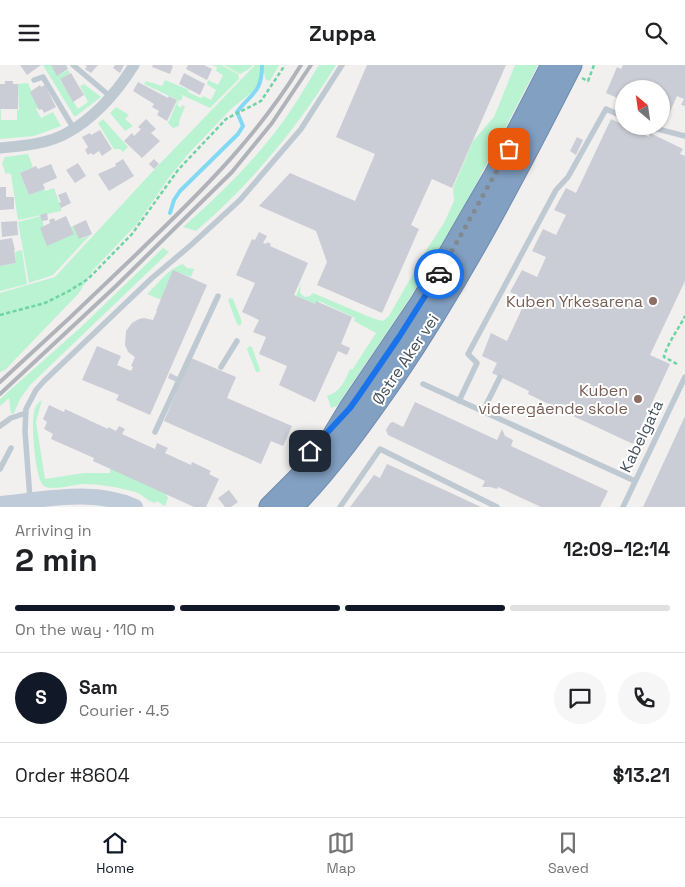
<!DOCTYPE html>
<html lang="en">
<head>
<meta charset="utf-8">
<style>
  :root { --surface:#fff; --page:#f6f6f6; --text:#202124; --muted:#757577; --line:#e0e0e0; --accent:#111827 }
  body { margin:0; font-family:"Space Grotesk",sans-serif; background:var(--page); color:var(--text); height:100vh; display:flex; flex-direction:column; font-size:19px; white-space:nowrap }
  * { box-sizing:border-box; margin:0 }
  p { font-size:16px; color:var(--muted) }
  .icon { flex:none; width:28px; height:28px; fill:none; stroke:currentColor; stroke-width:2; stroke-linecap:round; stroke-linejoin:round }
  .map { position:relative; height:442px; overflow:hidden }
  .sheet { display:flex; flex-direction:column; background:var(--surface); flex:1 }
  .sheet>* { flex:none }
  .needle { width:32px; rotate:331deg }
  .tools { position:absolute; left:615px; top:15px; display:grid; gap:10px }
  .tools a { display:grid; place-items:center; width:55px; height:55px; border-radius:50%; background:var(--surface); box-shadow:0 1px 4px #0004; font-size:25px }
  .pin { position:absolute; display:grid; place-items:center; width:42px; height:42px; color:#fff; margin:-21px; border-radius:10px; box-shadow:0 2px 8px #0006 }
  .courier { position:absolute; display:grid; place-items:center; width:50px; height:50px; margin:-25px; border:4px solid #1a73e8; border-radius:50%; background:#fff; color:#222; box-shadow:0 1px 6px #0007 }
  .overview em { font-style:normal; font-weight:700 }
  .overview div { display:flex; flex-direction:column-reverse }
  .overview { display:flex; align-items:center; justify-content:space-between; height:85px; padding:0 15px }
  h1 { font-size:32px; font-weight:700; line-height:38px }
  .bar { display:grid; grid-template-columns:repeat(4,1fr); gap:8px 5px; align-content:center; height:60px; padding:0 15px }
  .bar i { height:6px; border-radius:4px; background:var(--line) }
  .bar .on { background:var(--accent) }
  .bar p { grid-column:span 4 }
  .line { display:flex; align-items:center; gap:12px; padding:0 15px; border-top:1px solid var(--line) }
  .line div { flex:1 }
  .round { display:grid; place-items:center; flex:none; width:52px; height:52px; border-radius:26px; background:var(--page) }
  header { display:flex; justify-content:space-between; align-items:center; height:65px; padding:0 15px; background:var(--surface); font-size:22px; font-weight:700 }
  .tab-bar { display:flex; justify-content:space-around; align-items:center; height:70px; border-top:1px solid var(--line); background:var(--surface); font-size:14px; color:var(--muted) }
  .tab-bar a { display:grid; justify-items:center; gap:2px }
  .tab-bar .on { color:var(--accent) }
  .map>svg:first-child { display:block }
</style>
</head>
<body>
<header><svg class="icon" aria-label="menu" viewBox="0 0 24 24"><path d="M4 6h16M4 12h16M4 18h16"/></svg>Zuppa<svg class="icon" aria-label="search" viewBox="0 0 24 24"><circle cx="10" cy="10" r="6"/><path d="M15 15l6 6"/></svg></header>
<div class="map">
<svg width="685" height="442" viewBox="0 0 685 442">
  <rect width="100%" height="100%" fill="#f2efef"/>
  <path fill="#b9f3d1" d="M43 0H52L58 10 68 5 70 8 60 15 78 44 88 37 80 21 84 19 101 32 76 51H74Z
    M212 0H221L238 9 239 14 210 43 182 30V35H179L177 40 181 43 182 40 185 41C183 48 179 53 179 61L173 63 168 58 178 35 144 19 146 16 162 21 165 15 189 25 188 27 201 33 203 31 211 35 216 25 207 19 208 15 218 20 223 10 216 6 217 2Z
    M224 0H253L249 4 240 9Z
    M255 0H279L270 16 266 15 264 8H261L258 19 252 27 231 44 189 88 170 111 137 159 93 205 79 228 5 305 0 307V228L55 212 152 107Z
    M319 0H336C298 62 251 119 196 166L183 162C217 132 252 98 279 62 294 42 306 21 319 0Z
    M515 0H538L464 142 410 233 337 341 331 343 327 331C340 327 345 316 350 304L352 305 376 268 354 256 355 253 319 236 317 240 296 231 301 219 300 228 305 232 310 231 313 228 372 253 383 256 389 251 427 184 444 158 454 136 453 123 473 76 494 52Z
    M28 18 38 43 36 44 41 53 53 47 61 61 34 71 0 74V19L1 55H17V45H19L18 19Z
    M116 42 129 50 125 54 133 61 125 66 110 48Z
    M103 54 128 82 123 87 120 84H114L98 58Z
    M28 89 33 102 20 108 29 130 44 124 45 126 54 123 61 143V146L18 155 11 109 7 108 6 110 2 98 5 92Z
    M41 151 44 161 41 163 74 169 71 162 74 161 81 174 91 169 53 210 29 218 18 157Z
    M163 183 169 187 30 320 20 334 14 348 11 349 9 333 0 341V334L80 263Z
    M22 185 27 219 0 226V197L1 201 16 198 15 187Z
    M183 199 187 203 194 204 191 212 175 206 162 235 147 229C158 219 169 203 183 199Z
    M230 233 233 234 242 257 240 261 237 259 228 235Z
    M249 281 252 282 260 305 259 307H256L247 284Z
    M42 335 36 357 45 414 84 408H110V401L165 427 168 433 165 441 157 436 155 438C147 436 142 429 135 427 119 422 98 419 82 419 73 420 51 426 44 421 35 415 31 358 34 347 35 341 38 338 42 335Z"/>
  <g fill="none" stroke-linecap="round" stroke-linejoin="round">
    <path stroke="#83d9f3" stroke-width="4" d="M170 148 174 135 180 126 238 69 243 61 237 47C252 27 262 28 262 0"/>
  </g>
  <path fill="#cacdd5" d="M20 0H41L27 10Z
    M51 0H66L68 4 57 11Z
    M85 0H98L91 8 85 4 87 1Z
    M115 0H124L120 8 113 3Z
    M153 0H171L173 1 170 9 152 2Z
    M188 0H204L212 4 207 15 186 4Z
    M367 0H506L452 123 432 114 411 160 419 164 382 248 317 220 327 197 316 166 259 141 290 108 355 136 375 89 336 72Z
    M623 0H685V41L681 40 684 34 677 31 669 49 661 45V24H624V36L606 28 617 2 621 4Z
    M71 8 84 30 73 37 60 14Z
    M184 8 205 19 200 30 179 19Z
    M5 16H13V19H18V44H0V19H5Z
    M138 17 168 33 169 31 177 35 167 56 157 50 159 46 152 42 154 39 133 26Z
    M40 20 41 22 45 20 56 42 44 48 42 44 39 45 30 27Z
    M146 54 156 64 151 68 160 76 142 93 124 76 132 68 134 71 141 64 138 62Z
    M611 54 624 60V61H627L649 72 650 68 683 84 680 89 685 91V216L650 290 670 299 633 379 571 350 574 344 563 339 561 345 528 329 529 326 492 308 497 298 482 291 491 268 507 276 526 235 510 227 522 205 537 212 546 192 532 186 543 164 556 170 566 150 554 145 566 123 576 128Z
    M100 65 112 84 102 91 99 86 93 90 91 88 88 90 85 85 88 82 82 72 90 68 91 70Z
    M577 72 583 75 576 90 570 86Z
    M123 94 134 111 109 126 98 109 116 101 115 99Z
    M154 94 159 99 154 104 149 99Z
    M78 98 86 111 75 118 66 105Z
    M51 99 57 113 43 119 45 124 29 130 20 108 36 101 38 104Z
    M0 122H6V132H14V144L0 145Z
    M66 127 71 138 61 143 59 138 61 137 58 130Z
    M47 148 48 155 42 156 40 150Z
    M66 151 74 169 47 181 40 163 50 158 49 155 54 153 55 156Z
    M86 155 92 169 79 174 73 161Z
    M17 156 18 170 2 172 1 157Z
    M259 167 267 171 263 178 266 179 267 177 271 179 270 181 308 198 294 230 315 239 316 236 352 252 341 279 350 283 347 290 338 286 315 337 279 320 287 301 259 289 266 272 253 267 259 255 242 247 255 218 236 210 252 174 255 175Z
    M12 173 15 185H14L16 198 0 201V175Z
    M173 205 207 220 150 350 116 335 119 330 82 315 97 281 121 291 117 300 131 306 133 302 131 301 135 292 128 287 125 280 126 266 132 258 139 254 144 253 153 255 157 246H156Z
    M191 293 236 312 227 333 292 361 283 381 271 376 261 399 164 356 180 319 168 313 170 308 182 314Z
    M415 337 497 375 502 364 505 371 513 375 511 381 608 426 600 442H541L498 422 497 424 490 422H482L485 416 388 370 386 365 390 358 393 357 403 362Z
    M49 340 64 347 65 344 108 364V362L116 366 119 361 125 364 122 369 155 384 157 378 168 383 165 388 191 400 192 397 211 406 209 409 219 414 206 442H194L93 396 94 393 51 374 53 369 44 364 47 357 43 354Z
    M685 351V442H643L668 388Z
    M387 399 451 428 481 442H350L374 410 380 413Z
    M229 425 238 437 231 442H225L218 433Z"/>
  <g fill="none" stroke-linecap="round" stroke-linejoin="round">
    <defs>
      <path id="highway" d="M270 442 300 412 330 376 350 343 421 238 495 110 552 0
        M292 442C331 402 363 357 395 311 462 212 517 106 571 0"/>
    </defs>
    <use href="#highway" stroke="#6d8bae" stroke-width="23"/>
    <path stroke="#6ed4a4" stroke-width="2.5" stroke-dasharray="4 2.5" stroke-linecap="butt" d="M582 13 588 16 594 0
      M0 250 45 238 69 226 88 214 132 169 178 105 226 54 261 36 285 0
      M677 299 664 292V291C669 276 678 265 685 251"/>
    <path stroke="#bec9d2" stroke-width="5.5" d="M73 0 111 32
      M34 15 43 12 74 64
      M646 61 685 71
      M221 302 237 276
      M423 319 635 416
      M459 336 477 298 468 289 556 125 568 112 606 44 624 52
      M483 346 500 312
      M0 361 11 353 26 348
      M155 367 218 231
      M0 404 11 383
      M30 434 25 366 26 344 36 325 44 316 152 213 191 180 240 135 301 64 342 0
      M340 442 380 384 497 442
      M623 442 685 312"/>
    <path stroke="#bec9d2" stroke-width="11" d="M0 83C22 81 48 79 67 68 96 52 117 27 134 0"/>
    <path stroke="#c0cbd9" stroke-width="16" d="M0 439C43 435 94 423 135 442"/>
    <use href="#highway" stroke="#82a0c2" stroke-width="21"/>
    <path stroke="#b0b4ba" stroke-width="4" d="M0 317C52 270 103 222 153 173 209 119 260 67 301 0
      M0 329 116 221 232 107 272 58 311 0"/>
  </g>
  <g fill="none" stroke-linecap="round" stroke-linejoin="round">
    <path stroke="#828991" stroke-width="5" stroke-dasharray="0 9" d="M439 209 509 84"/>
    <path stroke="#1a73e8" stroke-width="6" d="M310 386 350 343 360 329 399 272 439 209"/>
  </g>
  <g fill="#8d6e63" stroke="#fff" stroke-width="2">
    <circle cx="653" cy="236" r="5"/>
    <circle cx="638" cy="334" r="5"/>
  </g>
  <g text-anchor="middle" stroke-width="4" stroke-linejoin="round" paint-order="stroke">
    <g font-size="16" fill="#785e54" stroke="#fff" text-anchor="end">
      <text x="643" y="242">Kuben Yrkesarena</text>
      <text x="628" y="331">Kuben<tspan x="628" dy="18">videregående skole</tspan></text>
    </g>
    <g font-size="16" fill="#45525e" stroke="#fff">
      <text transform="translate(405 294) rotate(-56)" y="6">Østre Aker vei</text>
      <text transform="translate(641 371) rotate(-64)" y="6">Kabelgata</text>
    </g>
  </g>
</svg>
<div class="tools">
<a><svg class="needle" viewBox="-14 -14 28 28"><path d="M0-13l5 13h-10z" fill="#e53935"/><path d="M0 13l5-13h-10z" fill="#757577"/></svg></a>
</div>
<div class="pin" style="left:509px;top:84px;background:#ea580c"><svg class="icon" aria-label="bag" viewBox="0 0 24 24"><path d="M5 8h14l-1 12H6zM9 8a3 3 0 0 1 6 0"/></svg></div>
<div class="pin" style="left:310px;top:386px;background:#1f2937"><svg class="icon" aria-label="home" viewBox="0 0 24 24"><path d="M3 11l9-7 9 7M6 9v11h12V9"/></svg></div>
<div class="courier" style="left:439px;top:209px"><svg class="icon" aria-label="car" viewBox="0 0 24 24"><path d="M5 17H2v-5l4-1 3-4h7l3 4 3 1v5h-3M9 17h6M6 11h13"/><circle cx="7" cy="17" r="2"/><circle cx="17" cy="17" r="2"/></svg></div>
</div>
<section class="sheet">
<div class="overview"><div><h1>2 min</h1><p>Arriving in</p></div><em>12:09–12:14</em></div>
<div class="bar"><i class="on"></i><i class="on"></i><i class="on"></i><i></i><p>On the way · 110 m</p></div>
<div class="line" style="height:90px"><b class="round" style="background:var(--accent);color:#fff">S</b><div><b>Sam</b><p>Courier · 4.5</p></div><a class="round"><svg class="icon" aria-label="chat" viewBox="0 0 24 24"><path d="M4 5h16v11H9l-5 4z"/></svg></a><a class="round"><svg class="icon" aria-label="phone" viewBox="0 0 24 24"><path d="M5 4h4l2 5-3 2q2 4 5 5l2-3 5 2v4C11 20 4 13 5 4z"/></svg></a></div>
<div class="line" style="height:65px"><div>Order #8604</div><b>$13.21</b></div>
</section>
<nav class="tab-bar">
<a class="on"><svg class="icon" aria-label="home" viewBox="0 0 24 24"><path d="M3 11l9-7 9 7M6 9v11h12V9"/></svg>Home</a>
<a><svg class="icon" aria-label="map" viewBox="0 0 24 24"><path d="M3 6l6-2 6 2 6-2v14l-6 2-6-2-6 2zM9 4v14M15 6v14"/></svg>Map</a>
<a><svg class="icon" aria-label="saved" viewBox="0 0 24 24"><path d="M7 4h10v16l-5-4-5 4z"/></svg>Saved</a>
</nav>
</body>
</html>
